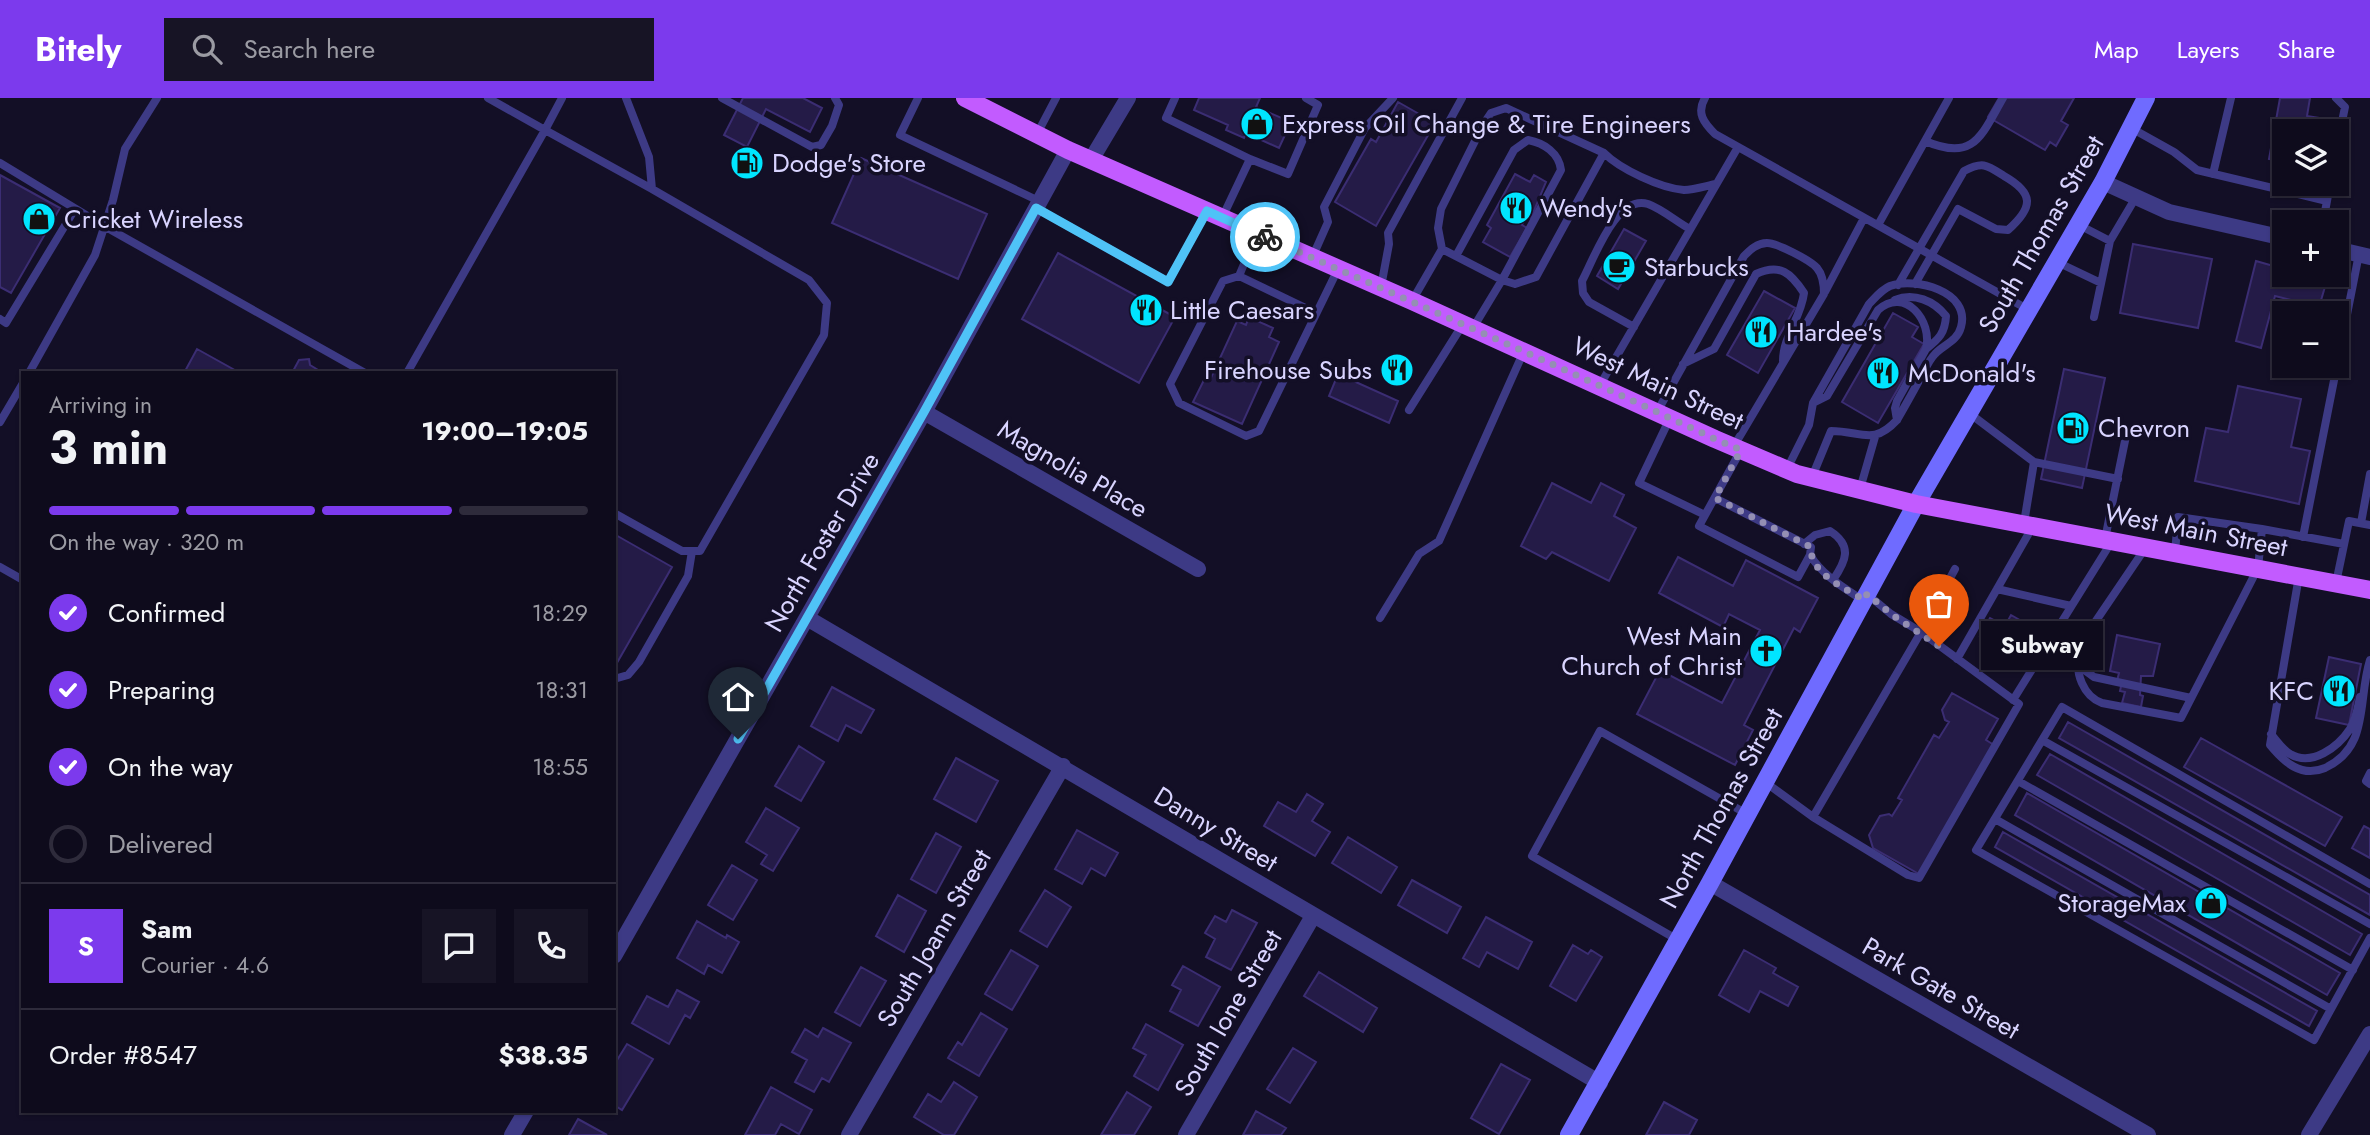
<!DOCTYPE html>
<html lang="en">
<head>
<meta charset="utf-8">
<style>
  :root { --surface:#0e0b1c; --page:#171425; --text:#f1f3f6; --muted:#9b9ba3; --line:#2e2b3b; --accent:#7c3aed }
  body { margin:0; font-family:Jost,sans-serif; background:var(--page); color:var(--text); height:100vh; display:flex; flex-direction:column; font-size:26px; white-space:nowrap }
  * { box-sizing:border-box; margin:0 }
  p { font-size:23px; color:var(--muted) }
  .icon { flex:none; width:38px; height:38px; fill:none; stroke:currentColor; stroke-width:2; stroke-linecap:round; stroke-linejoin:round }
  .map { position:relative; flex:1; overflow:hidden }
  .side { position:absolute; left:21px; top:273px; width:595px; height:742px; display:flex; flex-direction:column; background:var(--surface); border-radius:0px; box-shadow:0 2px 5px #0004,0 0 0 2px var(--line) }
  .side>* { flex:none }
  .buttons { position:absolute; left:2272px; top:21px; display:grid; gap:14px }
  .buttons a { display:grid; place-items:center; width:77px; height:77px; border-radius:0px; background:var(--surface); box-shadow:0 2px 5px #0004,0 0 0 2px var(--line); font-size:35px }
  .pin { position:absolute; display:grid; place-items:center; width:60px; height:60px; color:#fff; margin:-72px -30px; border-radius:50% 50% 50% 0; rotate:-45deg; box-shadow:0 0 7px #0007 }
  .pin .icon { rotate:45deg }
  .courier { position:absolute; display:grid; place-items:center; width:70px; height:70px; margin:-35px; border:5px solid #4fc3f7; border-radius:50%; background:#fff; color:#222; box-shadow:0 2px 9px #0007 }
  .bubble { position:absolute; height:49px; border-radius:0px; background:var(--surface); box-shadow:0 2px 5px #0004,0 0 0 2px var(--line); font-size:23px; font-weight:700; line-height:49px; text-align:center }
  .headline em { font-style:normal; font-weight:700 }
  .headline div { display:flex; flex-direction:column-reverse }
  .headline { display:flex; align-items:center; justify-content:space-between; height:119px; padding:0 28px }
  h1 { font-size:46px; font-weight:700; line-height:52px }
  .bar { display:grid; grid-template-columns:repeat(4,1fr); gap:10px 7px; align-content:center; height:84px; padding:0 28px }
  .bar i { height:9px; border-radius:5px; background:var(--line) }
  .bar .selected { background:var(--accent) }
  .bar p { grid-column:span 4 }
  .line { display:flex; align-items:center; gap:18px; padding:0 28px; border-top:2px solid var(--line) }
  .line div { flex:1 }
  .round { display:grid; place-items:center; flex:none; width:74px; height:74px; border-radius:0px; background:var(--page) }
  ol { padding:0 28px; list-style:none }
  li { display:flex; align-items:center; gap:21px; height:77px }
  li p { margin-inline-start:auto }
  li .icon { padding:7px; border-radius:50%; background:var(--accent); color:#fff; stroke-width:4 }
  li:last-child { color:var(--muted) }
  li i { width:38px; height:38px; border:4px solid var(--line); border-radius:50% }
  header { display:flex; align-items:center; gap:42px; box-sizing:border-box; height:98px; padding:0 35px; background:var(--accent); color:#fff }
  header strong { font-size:33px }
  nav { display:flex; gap:38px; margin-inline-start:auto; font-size:24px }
  .search { width:490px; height:63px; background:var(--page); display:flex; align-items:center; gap:18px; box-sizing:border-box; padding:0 24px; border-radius:0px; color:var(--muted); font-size:26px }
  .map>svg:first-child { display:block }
</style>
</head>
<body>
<header>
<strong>Bitely</strong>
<div class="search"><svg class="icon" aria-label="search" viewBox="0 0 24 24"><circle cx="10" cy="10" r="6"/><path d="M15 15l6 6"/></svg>Search here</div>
<nav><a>Map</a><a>Layers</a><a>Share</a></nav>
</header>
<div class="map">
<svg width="2370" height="1037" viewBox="0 0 2370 1037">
  <rect width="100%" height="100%" fill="#130f26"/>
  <path fill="#241b47" stroke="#3b2d73" stroke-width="2" d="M743 0H803L822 10 810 34 766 11 747 49 724 37Z
    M1199 0H1260L1256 9 1291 24 1279 50 1246 35 1244 40 1226 32 1228 27 1194 12Z
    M1999 0H2074L2061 23 2068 27 2056 48 2050 44 2045 52 1988 19Z
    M2280 0H2310L2307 18 2320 20 2317 33H2284V64L2269 61Z
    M1398 4 1435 25 1376 128 1335 104 1371 41 1376 44Z
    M861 60 987 116 958 181 832 125Z
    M1515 76 1530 84 1534 77 1546 84 1531 120 1527 118 1522 127 1527 130 1510 159 1483 144 1491 130 1487 127Z
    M0 77 60 110 11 195 0 189Z
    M1624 131 1646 143 1618 191 1597 178Z
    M2133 146 2212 161 2198 230 2120 215Z
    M1058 155 1175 219 1139 285 1022 221Z
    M2256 163 2284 171V177H2307L2327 182 2319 209 2275 198 2261 250 2236 243Z
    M1764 193 1795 210 1758 275 1727 257Z
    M1893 215 1918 229 1912 239 1924 246 1878 325 1842 304Z
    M1249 219 1273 230 1269 239 1279 244 1242 326 1193 304 1205 280 1210 282 1237 223 1246 227Z
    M197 251 240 275H184Z
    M309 261 310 267 323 275H292L299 262Z
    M2064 271 2105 280 2082 390 2041 381Z
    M1338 276 1398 303 1389 325 1329 298Z
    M2238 288 2301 301 2291 349 2310 353 2299 406 2195 383 2206 330 2228 334Z
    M1552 385 1591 405 1601 385 1624 397 1614 418 1636 430 1609 483 1552 454 1546 461 1521 448Z
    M614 436 672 469 614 570Z
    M1678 459 1733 488 1746 462 1818 500 1800 534 1794 530 1744 627 1753 632 1735 667 1637 616 1660 572 1722 605 1760 532 1729 516 1723 529 1659 495Z
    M2011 517 2048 538 2029 570 1996 552 1998 548 1980 538 1990 520 2005 528Z
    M2117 537 2160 546 2153 578H2141L2140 597 2143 598 2141 609 2122 605 2125 594 2120 593 2122 584 2117 583 2119 575 2110 573Z
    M2329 559 2361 566 2349 627 2316 620Z
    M832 589 874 612 861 635 846 627 838 643 811 628Z
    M1952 595 1998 621 1986 642 1994 647 1919 776 1873 750 1869 737 1880 718 1889 716 1892 718 1902 702 1898 700 1934 637 1939 640 1949 624 1945 622 1942 612Z
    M2068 624 2370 797V817L2059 640Z
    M2201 640 2342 719 2325 748 2184 669Z
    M799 648 824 664 801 703 775 688Z
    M2050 656 2362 836 2350 857 2037 677Z
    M956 660 998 683 976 724 934 701Z
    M2027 695 2340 875 2327 897 2015 717Z
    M1307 696 1323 706 1312 723 1330 734 1315 758 1264 728 1278 704 1296 714Z
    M766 710 799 730 773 773 761 766 767 757 746 744Z
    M2364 728 2370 731V760L2352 750Z
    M1077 732 1118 755 1105 778 1091 770 1082 786 1055 771Z
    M2003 734 2317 913 2309 928 1995 749Z
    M936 735 961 749 936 795 911 781Z
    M1348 739 1397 769 1381 795 1332 765Z
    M732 767 757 782 733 822 708 807Z
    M1412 782 1461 809 1447 835 1398 807Z
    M1045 792 1071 809 1047 849 1020 833Z
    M898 797 926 813 904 854 876 838Z
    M1232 812 1257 825 1231 872 1206 859 1215 841 1205 835 1215 818 1226 824Z
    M1486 819 1532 844 1518 871 1487 854 1479 869 1463 860Z
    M697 823 726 840 727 837 739 844 722 875 708 867 704 876 677 860Z
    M1573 847 1588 856 1591 852 1602 859 1576 903 1550 888Z
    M1011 852 1038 868 1012 912 985 896Z
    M1744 852 1776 870 1773 875 1798 889 1788 908 1760 893 1749 914 1719 897Z
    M1183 868 1220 889 1198 928 1170 913 1181 892 1172 887Z
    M861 869 886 883 860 928 835 914Z
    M1319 874 1377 910 1363 934 1304 898Z
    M677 892 699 904 690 920 685 917 669 946 632 925 647 898 668 909Z
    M981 915 1007 931 979 978 948 960 958 944 962 947Z
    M1146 926 1183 947 1158 992 1134 978 1146 957 1133 950Z
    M823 930 851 945 829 984 822 980 814 994 795 984 807 962 792 954 805 931 818 939Z
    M627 946 653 961 622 1012 614 1007V967Z
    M1293 950 1316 964 1290 1005 1267 991Z
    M1501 966 1530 982 1499 1036 1471 1020Z
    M954 984 977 999 954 1037H944L914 1019 928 996 941 1004Z
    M771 989 812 1012 799 1036 781 1026 775 1037H745Z
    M1127 994 1151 1009 1134 1037H1101Z
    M1664 1004 1697 1022 1689 1037H1646Z
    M1256 1013 1286 1030 1281 1037H1243Z
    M578 1021 607 1037H569Z"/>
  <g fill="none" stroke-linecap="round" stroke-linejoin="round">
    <path stroke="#3d3a85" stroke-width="8" d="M488 0 545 32 562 0
      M722 0 812 49 821 47 832 28 839 7 835 0
      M918 0 900 37 1039 103
      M1175 0 1166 20 1250 61
      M1705 0C1696 15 1704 25 1715 36L2029 212
      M2336 0 2345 9 2336 53
      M2131 30 2174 54 2197 72 2327 103 2323 124
      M1037 36 1056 0
      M1925 43C1974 64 1981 38 2003 0
      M1604 55C1620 71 1660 90 1684 92 1694 92 1706 88 1716 86
      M0 65 104 128 365 275
      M2213 76 2231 0
      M2327 103 2330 86
      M1036 110 1168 184 1207 113
      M1222 120 1250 61 1288 76 1318 7 1306 0
      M1878 127 1949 0
      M2079 127 2110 143 2094 219
      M1257 135 1239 178 1223 183 1170 286 1179 305 1246 338 1259 333 1338 171
      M2110 143 2136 99
      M1442 151 1502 182 1561 72C1559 55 1544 45 1528 42L1514 52 1456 158
      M1312 160 1328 124 1324 109 1365 30 1393 0
      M2057 164 2101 185
      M1239 178 1316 215
      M1898 187 1964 73C1983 63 1987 67 2004 78 2034 95 2034 109 2008 132L1996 131 1958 111 1915 186
      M1381 189 1389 146 1388 135 1462 0
      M1825 194 1864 120
      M1895 202C1914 194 1934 203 1946 218 1945 235 1939 241 1926 251
      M1412 203 1442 151 1438 130 1441 111 1483 27 1491 15 1506 10 1604 55 1536 179 1515 186 1502 182 1473 230
      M0 221 6 225 75 111
      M1634 229 1589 204 1583 195 1582 183C1594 161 1616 96 1648 106 1662 111 1677 124 1690 131
      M1683 266 1714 251 1756 176C1780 165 1791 175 1804 195 1801 220 1783 238 1783 263
      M29 275 95 157 113 102 125 51 157 0
      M407 275 545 32 652 91
      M1600 287 1738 49
      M1815 304 1827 298 1878 212C1905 188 1933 223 1926 251L1897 303 1895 310 1897 322
      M1409 312 1463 226
      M1657 314 1744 158C1750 152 1757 145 1767 145 1777 145 1810 162 1817 170 1823 177 1824 188 1824 196L1734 348
      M1969 315 2034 364
      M1670 320 1639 385 1705 417
      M0 324 23 285
      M1787 371 1809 327 1813 305 1869 206C1876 199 1881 192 1890 188 1915 179 1971 193 1961 229 1957 244 1944 246 1935 256 1929 262 1925 272 1921 279 1913 294 1905 308 1897 322 1873 348 1862 333 1831 333L1812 379
      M1860 391 1875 339
      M1715 400 1811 449 1810 457 1798 479 1699 428 1741 352
      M614 415 682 453H700L824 237 827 205 809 182 652 91 649 59 626 0
      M2024 425 2034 364 2118 381
      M2361 425 2370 376
      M2303 439 2359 156
      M2105 441 2127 333
      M1804 446 1815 437 1830 433C1853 448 1846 463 1833 482
      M2146 449 2085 539C2083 544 2079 551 2079 556 2075 575 2083 598 2102 605L2181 620 2258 470 2262 431 2344 446
      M2175 455 2178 419 2262 431
      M1810 457C1823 478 1843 489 1864 503
      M0 469 23 482
      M2299 478 2270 647C2284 664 2301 680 2325 670 2370 649 2357 604 2370 562
      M2336 485 2349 423 2370 427
      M1997 491 2071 508
      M1380 520 1419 456 1439 443 1524 253
      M1957 561 2033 428
      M2079 568 2094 579 2191 600
      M614 581 628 577 639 564 688 478 692 453
      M2013 602 2112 443
      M2271 636C2277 643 2282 651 2290 656 2312 669 2338 649 2350 631 2356 622 2358 609 2360 599
      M2042 642 2370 826
      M2370 675 2366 683 2370 686
      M2018 683 2353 872
      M1765 684 1813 719 1921 534 1891 516 1867 496
      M1813 719 1908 777 1919 780 2019 606 1921 534 1955 471
      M1995 721 2331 911
      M2370 786 2062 609 1976 752 2314 942 2370 840
      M1678 842 1532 758 1600 633 1747 716"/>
    <path stroke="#3d3a85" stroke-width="16" d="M1091 62 1128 0
      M2103 84 2169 114 2284 140
      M2336 151 2370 159
      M924 314 1198 471
      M807 520C1072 673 1335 830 1600 985
      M1710 785 2148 1037
      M614 858 924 314 1068 52
      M512 1037 526 1013
      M849 1037 1063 668
      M1186 1037 1313 818
      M2309 1037 2370 936"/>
    <path stroke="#6f6bff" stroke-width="18" d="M1569 1037 1710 785 1916 406 2103 84 2146 0"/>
    <path stroke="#c25bff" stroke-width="18" d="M965 0 1068 52 1412 203 1715 341 1797 376 1916 406 2370 492"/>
  </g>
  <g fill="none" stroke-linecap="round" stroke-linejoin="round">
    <path stroke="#948fb3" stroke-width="7" stroke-dasharray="0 12.6" d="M1265 139C1415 205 1566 271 1715 341L1741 352 1715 400 1811 449C1809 475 1845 490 1864 502L1867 496 1891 516 1939 548"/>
    <path stroke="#4fc3f7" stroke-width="9" d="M738 641 924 314 1036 110 1168 184 1207 113 1265 139"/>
  </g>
  <defs>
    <symbol id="shop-disc" viewBox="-11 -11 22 22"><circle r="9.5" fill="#00e5ff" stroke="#130f26"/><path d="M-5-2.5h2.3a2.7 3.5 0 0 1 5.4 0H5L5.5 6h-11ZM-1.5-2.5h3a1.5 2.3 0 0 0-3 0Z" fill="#111"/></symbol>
    <symbol id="fuel-disc" viewBox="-11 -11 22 22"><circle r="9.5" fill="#00e5ff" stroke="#130f26"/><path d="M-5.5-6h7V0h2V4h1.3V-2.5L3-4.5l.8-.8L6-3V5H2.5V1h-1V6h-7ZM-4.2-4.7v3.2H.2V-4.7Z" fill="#111"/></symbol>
    <symbol id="restaurant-disc" viewBox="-11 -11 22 22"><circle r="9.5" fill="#00e5ff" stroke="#130f26"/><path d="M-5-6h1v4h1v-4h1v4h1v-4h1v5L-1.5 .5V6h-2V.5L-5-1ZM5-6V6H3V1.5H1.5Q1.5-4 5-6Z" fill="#111"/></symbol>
    <symbol id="cafe-disc" viewBox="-11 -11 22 22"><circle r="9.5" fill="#00e5ff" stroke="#130f26"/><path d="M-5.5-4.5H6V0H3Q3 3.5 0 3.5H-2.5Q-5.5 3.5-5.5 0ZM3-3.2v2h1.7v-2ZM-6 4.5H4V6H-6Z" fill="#111"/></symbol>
    <symbol id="church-disc" viewBox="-11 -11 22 22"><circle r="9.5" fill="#00e5ff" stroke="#130f26"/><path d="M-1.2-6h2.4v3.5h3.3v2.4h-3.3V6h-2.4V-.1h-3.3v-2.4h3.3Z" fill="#111"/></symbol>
  </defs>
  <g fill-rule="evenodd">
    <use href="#shop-disc" x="1238" y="7" width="38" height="38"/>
    <use href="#fuel-disc" x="728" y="46" width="38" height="38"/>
    <use href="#restaurant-disc" x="1497" y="91" width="38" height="38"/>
    <use href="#shop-disc" x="20" y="102" width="38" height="38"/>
    <use href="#cafe-disc" x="1600" y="150" width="38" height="38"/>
    <use href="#restaurant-disc" x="1127" y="193" width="38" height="38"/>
    <use href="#restaurant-disc" x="1742" y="215" width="38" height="38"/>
    <use href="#restaurant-disc" x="1378" y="253" width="38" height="38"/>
    <use href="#restaurant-disc" x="1864" y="256" width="38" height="38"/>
    <use href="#fuel-disc" x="2054" y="311" width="38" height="38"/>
    <use href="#church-disc" x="1747" y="534" width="38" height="38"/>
    <use href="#restaurant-disc" x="2320" y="574" width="38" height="38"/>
    <use href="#shop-disc" x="2192" y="786" width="38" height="38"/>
  </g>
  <g text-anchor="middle" stroke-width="7" stroke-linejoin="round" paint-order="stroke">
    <g font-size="26" fill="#d9d4ff" stroke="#130f26" text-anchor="start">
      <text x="1282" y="35">Express Oil Change &amp; Tire Engineers</text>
      <text x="772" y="74">Dodge's Store</text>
      <text x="1540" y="119">Wendy's</text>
      <text x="64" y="130">Cricket Wireless</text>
      <text x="1644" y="178">Starbucks</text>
      <text x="1170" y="221">Little Caesars</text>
      <text x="1786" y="243">Hardee's</text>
      <text x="1372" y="281" text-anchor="end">Firehouse Subs</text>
      <text x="1908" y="284">McDonald's</text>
      <text x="2098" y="339">Chevron</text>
      <text x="1742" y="547" text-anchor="end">West Main<tspan x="1742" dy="30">Church of Christ</tspan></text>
      <text x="2314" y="602" text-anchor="end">KFC</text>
      <text x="2186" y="814" text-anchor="end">StorageMax</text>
    </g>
    <g font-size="26" fill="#d9d4ff" stroke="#130f26">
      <text transform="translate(2041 136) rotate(-60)" y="9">South Thomas Street</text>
      <text transform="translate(1658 285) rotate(25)" y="9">West Main Street</text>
      <text transform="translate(1073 371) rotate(30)" y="9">Magnolia Place</text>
      <text transform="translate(2196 432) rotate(11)" y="9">West Main Street</text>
      <text transform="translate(822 444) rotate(-60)" y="9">North Foster Drive</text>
      <text transform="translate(1721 710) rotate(-61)" y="9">North Thomas Street</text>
      <text transform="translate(1216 731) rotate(31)" y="9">Danny Street</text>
      <text transform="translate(934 840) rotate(-60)" y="9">South Joann Street</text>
      <text transform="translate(1941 890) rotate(30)" y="9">Park Gate Street</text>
      <text transform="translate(1228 915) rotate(-60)" y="9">South Ione Street</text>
    </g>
  </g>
</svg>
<div class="buttons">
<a><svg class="icon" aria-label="layers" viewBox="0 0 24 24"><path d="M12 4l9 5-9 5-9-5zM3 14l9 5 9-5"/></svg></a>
<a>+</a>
<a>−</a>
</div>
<div class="pin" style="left:1939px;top:548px;background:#ea580c"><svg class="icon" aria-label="bag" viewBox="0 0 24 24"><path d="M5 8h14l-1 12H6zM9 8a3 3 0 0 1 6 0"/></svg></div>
<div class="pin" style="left:738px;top:641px;background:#1f2937"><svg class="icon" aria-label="home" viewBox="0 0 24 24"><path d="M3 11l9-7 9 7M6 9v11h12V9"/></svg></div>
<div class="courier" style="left:1265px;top:139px"><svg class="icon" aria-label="bike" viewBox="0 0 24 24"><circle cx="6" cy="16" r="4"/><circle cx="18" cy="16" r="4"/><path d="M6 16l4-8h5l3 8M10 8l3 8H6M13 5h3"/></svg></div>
<div class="bubble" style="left:1981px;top:523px;width:122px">Subway</div>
<section class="side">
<div class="headline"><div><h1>3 min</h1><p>Arriving in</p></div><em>19:00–19:05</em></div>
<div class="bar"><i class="selected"></i><i class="selected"></i><i class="selected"></i><i></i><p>On the way · 320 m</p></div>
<ol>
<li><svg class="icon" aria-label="check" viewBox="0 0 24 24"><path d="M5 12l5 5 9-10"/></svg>Confirmed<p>18:29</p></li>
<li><svg class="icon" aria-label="check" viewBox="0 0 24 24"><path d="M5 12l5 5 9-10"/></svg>Preparing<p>18:31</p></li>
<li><svg class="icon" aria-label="check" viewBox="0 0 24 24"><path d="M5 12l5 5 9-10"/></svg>On the way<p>18:55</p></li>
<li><i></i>Delivered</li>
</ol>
<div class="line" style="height:126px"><b class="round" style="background:var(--accent);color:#fff">S</b><div><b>Sam</b><p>Courier · 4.6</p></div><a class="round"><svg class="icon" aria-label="chat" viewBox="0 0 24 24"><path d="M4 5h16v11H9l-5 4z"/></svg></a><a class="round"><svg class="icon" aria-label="phone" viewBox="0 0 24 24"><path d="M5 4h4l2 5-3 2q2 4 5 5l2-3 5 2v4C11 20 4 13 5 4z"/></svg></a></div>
<div class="line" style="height:91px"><div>Order #8547</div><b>$38.35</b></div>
</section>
</div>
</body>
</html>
